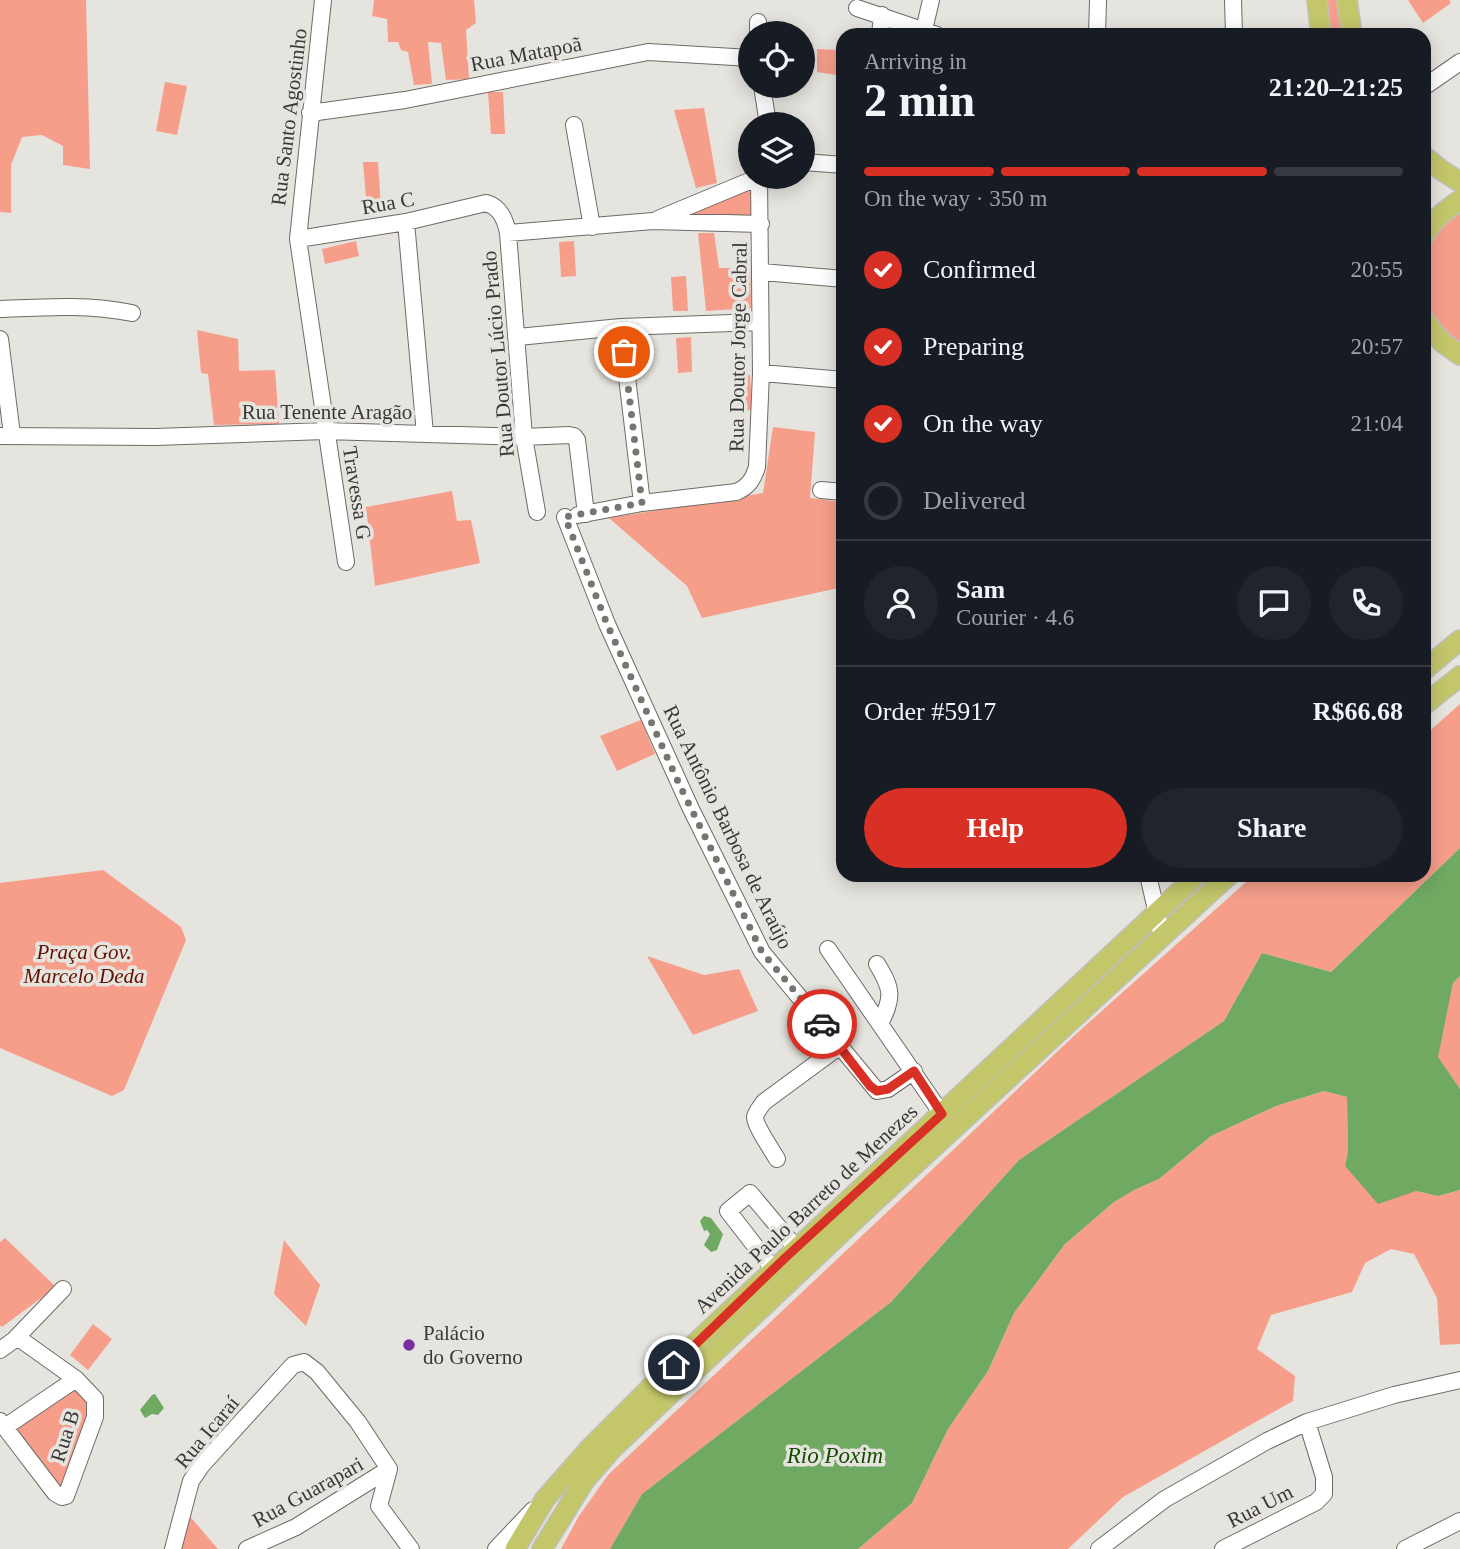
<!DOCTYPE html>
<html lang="en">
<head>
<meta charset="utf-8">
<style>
  :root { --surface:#171b24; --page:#20242c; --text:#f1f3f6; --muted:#9ea1a6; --line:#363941; --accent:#d93025 }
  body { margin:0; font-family:Georgia,serif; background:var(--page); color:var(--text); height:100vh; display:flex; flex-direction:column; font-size:26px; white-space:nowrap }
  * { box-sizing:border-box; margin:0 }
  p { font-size:23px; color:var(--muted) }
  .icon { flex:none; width:38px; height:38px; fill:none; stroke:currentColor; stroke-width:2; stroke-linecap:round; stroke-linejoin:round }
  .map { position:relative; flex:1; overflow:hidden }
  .details { position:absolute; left:836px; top:28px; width:595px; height:854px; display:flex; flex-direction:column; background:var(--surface); border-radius:21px; box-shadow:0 4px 18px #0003 }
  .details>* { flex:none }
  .fabs { position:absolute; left:738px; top:21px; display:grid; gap:14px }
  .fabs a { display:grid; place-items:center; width:77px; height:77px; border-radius:50%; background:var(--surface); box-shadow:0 4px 18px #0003; font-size:35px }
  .pin { position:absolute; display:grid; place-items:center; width:60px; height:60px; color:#fff; margin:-30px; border:4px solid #fff; border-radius:50%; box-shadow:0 2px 7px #0007 }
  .courier { position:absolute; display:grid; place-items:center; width:70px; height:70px; margin:-35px; border:5px solid #d93025; border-radius:50%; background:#fff; color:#222; box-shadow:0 2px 9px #0007 }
  .overview em { font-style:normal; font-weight:700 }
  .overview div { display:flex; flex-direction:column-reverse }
  .overview { display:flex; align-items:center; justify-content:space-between; height:119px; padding:0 28px }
  h1 { font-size:46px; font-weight:700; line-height:52px }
  .bar { display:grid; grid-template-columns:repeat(4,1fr); gap:10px 7px; align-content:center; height:84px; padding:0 28px }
  .bar i { height:9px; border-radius:5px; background:var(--line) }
  .bar .active { background:var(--accent) }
  .bar p { grid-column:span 4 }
  .line { display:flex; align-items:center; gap:18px; padding:0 28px; border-top:2px solid var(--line) }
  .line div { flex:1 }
  .round { display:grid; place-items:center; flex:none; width:74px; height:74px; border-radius:37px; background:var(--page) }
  ol { padding:0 28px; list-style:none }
  li { display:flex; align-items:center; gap:21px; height:77px }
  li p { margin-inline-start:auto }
  li .icon { padding:7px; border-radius:50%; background:var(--accent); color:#fff; stroke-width:4 }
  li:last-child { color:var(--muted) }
  li i { width:38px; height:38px; border:4px solid var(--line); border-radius:50% }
  .primary-button { display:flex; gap:14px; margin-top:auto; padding:14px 28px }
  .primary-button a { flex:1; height:80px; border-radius:42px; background:var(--accent); color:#fff; font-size:28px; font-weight:700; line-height:80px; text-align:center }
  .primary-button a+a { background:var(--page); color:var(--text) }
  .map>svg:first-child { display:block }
</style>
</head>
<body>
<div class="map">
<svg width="1460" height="1549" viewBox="0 0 1460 1549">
  <rect width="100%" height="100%" fill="#e6e4de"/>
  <path fill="#f79e8b" d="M0 0H86L90 169 63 165V146L42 135 22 137 11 165V213L0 212Z
    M374 0H474L476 23 466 30 469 79 446 80 441 43 428 42 432 84 414 85 408 52 401 50 398 42H388L387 19 372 16Z
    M1323 0H1340L1345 35H1326Z
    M1408 0H1449L1451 3 1423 23Z
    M817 49 843 50V76L817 72Z
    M165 82 187 86 177 135 156 131Z
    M488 92H503L505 134H491Z
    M704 108 717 183 696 188 674 110Z
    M363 162H378L381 208 367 211Z
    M753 177 762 220 656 219Z
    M1460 200V355L1425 320V236Z
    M698 233H714L719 268H750L751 308 706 311Z
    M356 241 359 256 325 264 322 249Z
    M574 241 576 276 561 277 559 242Z
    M686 276 688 311H673L671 277Z
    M197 330 238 339 239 371 275 370 279 424 214 425 208 374 201 373Z
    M691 337 692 372 678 373 676 338Z
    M736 375H750L752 410H738Z
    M773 427 815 432 810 498 843 502V587L702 618 687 586 609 518 763 493Z
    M452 491 457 521 471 520 480 563 375 586 366 507Z
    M1460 704V848L1331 972 1262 953 1224 1021 1019 1160 891 1302 642 1494 610 1549H561L579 1516 608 1475 1076 1034 1254 875H1424L1425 735Z
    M641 720 655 754 617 771 600 736Z
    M103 870 181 927 186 940 124 1090 112 1096 0 1048V883Z
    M647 956 704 975 739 969 758 1011 693 1035Z
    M1460 976V1089L1437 1057 1453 983Z
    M1324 1091 1347 1097 1348 1151 1345 1166 1416 1191 1438 1196 1460 1190V1344L1440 1345 1437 1298 1414 1254 1391 1249 1365 1263 1352 1292 1271 1315 1257 1349 1295 1376 1293 1401 1123 1497 1068 1549H858L912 1503 948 1429 988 1371 1014 1313 1065 1244 1114 1202 1134 1190 1159 1179 1211 1136 1276 1106Z
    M5 1238 56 1287 2 1327 0 1325V1242Z
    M284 1240 320 1285 306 1326 274 1294Z
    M93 1324 112 1339 88 1370 70 1355Z
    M77 1383 97 1402 61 1491 15 1427Z
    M187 1513 218 1549H178Z"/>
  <path fill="#6fa962" d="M1460 848V976L1453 983 1438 1057 1460 1089V1190L1438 1196 1416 1191 1378 1204 1345 1166 1348 1151 1347 1097 1324 1091 1276 1106 1211 1136 1159 1179 1134 1190 1114 1202 1065 1244 1014 1313 988 1371 948 1429 912 1503 858 1549H610L642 1494 891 1302 1019 1160 1224 1021 1262 953 1331 972Z
    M704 1216 711 1218 723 1234 717 1250 711 1252 704 1245 710 1234 707 1230 704 1231 700 1221Z
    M155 1394 164 1408 158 1415 152 1414 145 1418 140 1410 152 1395Z"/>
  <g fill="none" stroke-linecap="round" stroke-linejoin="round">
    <defs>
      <path id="minor" d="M323 0 298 239 346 562
        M1233 0 1234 35
        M857 8 937 35
        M758 22V33
        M924 30 931 0
        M880 35 882 15
        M1097 35 1098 0
        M762 86 768 124
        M1424 87 1460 62
        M310 113 405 100 648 52 751 58
        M574 125 592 227
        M803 162 844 165
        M658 219 759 177
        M406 222 425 434
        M508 233 653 221 761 224
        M298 239 406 222 486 203C500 207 505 219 508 233L524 437 537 512
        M761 272 844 279
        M0 309C45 307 88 304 132 313
        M621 327 642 503
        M518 337 621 327 760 322
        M0 339 12 435
        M761 373 844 380
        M0 436 156 437 325 431 524 437 569 435 574 436 577 440 586 514
        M821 490 844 492
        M578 515 642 503 736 492C748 487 753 480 757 467L761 373 759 177
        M565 517 607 624 691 809 762 952 877 1091 888 1089 914 1071
        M1148 875 1162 936
        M828 949 942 1114
        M877 964C893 990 893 997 880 1024
        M777 1159C772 1150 755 1126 755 1117 756 1112 761 1106 764 1102L840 1046
        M773 1269 728 1211 750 1193 796 1248
        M0 1350 14 1340 63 1289
        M0 1421 55 1493 62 1497 66 1496 95 1417V1399L76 1379 17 1337
        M5 1427 76 1379
        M173 1549 191 1481 202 1465 293 1365 304 1362 317 1372 358 1422 389 1469 379 1506 411 1549
        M247 1549 296 1527 389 1469
        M496 1549 533 1510
        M1099 1549 1165 1499 1267 1441 1307 1422 1394 1395 1460 1380
        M1223 1549 1316 1502 1324 1494V1477L1307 1422
        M1405 1549 1460 1521"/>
      <path id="major" d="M1317 0 1321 35
        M1347 0 1352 35
        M1424 156 1441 170 1460 182
        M1424 236C1433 219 1445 211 1460 200
        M1424 320 1442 342 1460 355
        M1424 670 1460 640
        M1424 705 1460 676
        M515 1549 545 1499 590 1448 690 1348 1197 875
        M542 1549 585 1480 613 1448 875 1201 1229 875"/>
    </defs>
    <use href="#minor" stroke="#6e6b66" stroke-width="18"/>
    <use href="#major" stroke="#c0c0bf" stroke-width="22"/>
    <use href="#minor" stroke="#fff" stroke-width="16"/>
    <use href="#major" stroke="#c3c76a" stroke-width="19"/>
  </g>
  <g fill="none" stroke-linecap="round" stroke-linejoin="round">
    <path stroke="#767571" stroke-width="7" stroke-dasharray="0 12.6" d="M624 352 642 503 565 517 607 624 681 788 762 952 822 1024"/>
    <path stroke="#d93025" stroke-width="9" d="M674 1365 785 1258 942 1114 914 1071 888 1089 877 1091 870 1086 822 1024"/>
  </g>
  <circle fill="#792d9f" stroke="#e6e4de" stroke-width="2.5" cx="409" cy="1345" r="7"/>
  <g text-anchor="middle" stroke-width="7" stroke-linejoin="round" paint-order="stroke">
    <g font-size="21" fill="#3a3937" stroke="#e6e4de">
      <text transform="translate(526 54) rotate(-11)" y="7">Rua Matapoã</text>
      <text transform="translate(289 117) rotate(-83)" y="7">Rua Santo Agostinho</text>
      <text transform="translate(388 203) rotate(-10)" y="7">Rua C</text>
      <text transform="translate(738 347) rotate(-89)" y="7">Rua Doutor Jorge Cabral</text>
      <text transform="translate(498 354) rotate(-95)" y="7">Rua Doutor Lúcio Prado</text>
      <text x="327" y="419">Rua Tenente Aragão</text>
      <text transform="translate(357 493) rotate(81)" y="7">Travessa G</text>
      <text transform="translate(728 827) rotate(64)" y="7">Rua Antônio Barbosa de Araújo</text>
      <text transform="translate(806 1209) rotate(-43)" y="7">Avenida Paulo Barreto de Menezes</text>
      <text transform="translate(207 1432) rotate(-50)" y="7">Rua Icaraí</text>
      <text transform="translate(65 1436) rotate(-72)" y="7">Rua B</text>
      <text transform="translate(308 1492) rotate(-29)" y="7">Rua Guarapari</text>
      <text transform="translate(1260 1506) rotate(-27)" y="7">Rua Um</text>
    </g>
    <g font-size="21" font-style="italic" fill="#641003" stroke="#e6e4de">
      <text x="84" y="959">Praça Gov.<tspan x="84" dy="24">Marcelo Deda</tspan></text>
    </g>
    <g font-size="21" fill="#3a3937" stroke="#e6e4de" text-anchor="start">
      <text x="423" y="1340">Palácio<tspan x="423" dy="24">do Governo</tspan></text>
    </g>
    <g font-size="23" font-style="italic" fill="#144d00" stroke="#e6e4de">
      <text x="835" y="1463">Rio Poxim</text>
    </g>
  </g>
</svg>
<div class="fabs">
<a><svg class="icon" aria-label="locate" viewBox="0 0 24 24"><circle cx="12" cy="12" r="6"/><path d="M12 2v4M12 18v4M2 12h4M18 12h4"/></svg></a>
<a><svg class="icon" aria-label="layers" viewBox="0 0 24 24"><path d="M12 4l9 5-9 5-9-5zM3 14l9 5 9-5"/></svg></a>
</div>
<div class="pin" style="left:624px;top:352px;background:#ea580c"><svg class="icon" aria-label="bag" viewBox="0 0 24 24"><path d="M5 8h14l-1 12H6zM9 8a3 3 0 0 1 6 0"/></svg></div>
<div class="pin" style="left:674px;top:1365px;background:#1f2937"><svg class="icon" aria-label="home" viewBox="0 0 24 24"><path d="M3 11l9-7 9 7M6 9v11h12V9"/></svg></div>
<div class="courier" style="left:822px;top:1024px"><svg class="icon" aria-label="car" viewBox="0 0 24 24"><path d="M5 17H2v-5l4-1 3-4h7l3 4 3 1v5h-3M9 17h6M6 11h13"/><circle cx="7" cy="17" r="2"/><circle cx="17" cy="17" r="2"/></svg></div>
<section class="details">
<div class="overview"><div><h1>2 min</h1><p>Arriving in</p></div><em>21:20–21:25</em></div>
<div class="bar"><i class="active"></i><i class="active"></i><i class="active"></i><i></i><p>On the way · 350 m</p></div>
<ol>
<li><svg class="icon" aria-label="check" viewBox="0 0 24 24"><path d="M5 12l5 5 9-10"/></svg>Confirmed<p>20:55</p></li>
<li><svg class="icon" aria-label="check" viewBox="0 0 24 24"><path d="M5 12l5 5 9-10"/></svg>Preparing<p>20:57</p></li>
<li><svg class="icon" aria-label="check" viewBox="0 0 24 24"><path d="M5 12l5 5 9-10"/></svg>On the way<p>21:04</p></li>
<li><i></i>Delivered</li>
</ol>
<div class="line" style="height:126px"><a class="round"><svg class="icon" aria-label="person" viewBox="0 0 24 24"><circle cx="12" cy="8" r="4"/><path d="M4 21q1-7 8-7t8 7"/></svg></a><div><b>Sam</b><p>Courier · 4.6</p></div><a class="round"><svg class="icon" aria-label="chat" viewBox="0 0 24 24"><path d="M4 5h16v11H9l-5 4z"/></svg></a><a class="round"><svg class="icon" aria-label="phone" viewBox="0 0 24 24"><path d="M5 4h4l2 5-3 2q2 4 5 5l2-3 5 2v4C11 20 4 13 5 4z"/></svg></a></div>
<div class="line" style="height:91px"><div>Order #5917</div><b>R$66.68</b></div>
<div class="primary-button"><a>Help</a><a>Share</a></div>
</section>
</div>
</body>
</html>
